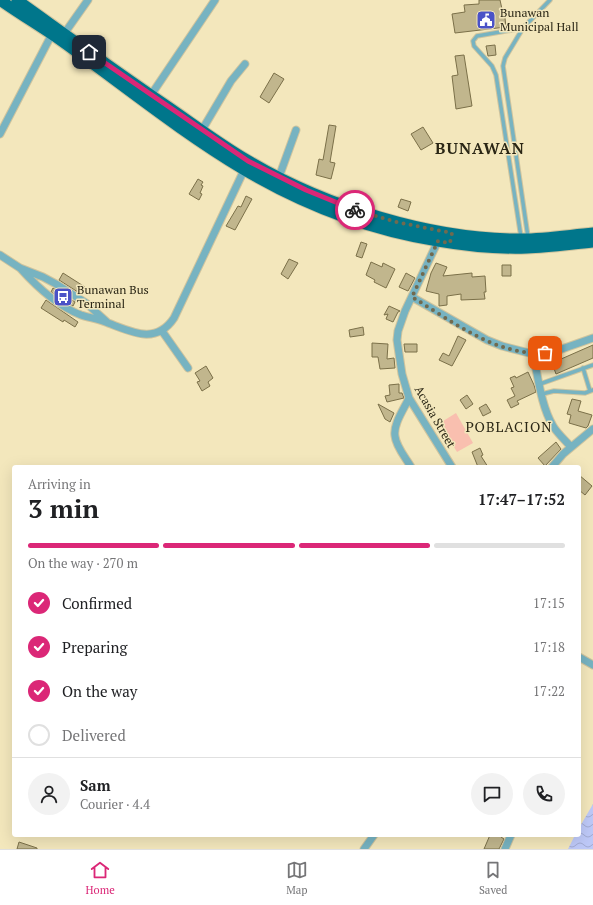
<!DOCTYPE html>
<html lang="en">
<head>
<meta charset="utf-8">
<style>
  :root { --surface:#fff; --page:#f2f2f2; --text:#202124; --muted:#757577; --line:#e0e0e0; --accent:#db2777 }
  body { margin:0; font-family:"PT Serif",serif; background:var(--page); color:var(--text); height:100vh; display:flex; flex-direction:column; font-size:15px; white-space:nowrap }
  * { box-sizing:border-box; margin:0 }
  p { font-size:13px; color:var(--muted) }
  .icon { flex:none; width:22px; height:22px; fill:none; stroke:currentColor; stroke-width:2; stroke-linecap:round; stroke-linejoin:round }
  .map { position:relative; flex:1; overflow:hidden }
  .details { position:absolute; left:12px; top:465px; width:569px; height:372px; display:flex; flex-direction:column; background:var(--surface); border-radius:4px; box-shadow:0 4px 16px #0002 }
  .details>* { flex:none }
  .pin { position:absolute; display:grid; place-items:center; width:34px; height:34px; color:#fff; margin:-17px; border-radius:8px; box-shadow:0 2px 6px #0006 }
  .courier { position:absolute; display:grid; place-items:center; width:40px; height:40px; margin:-20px; border:3px solid #db2777; border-radius:50%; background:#fff; color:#222; box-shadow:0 1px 5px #0007 }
  .summary em { font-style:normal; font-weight:700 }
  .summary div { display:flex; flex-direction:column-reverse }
  .summary { display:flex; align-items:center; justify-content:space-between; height:68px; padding:0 16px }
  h1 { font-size:26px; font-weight:700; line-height:30px }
  .bar { display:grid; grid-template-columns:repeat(4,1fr); gap:6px 4px; align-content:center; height:48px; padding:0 16px }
  .bar i { height:5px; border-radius:3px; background:var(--line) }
  .bar .on { background:var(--accent) }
  .bar p { grid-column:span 4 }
  .line { display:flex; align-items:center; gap:10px; padding:0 16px; border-top:1px solid var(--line) }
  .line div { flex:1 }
  .round { display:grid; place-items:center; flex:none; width:42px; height:42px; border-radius:21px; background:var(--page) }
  ol { padding:0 16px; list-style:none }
  li { display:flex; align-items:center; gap:12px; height:44px }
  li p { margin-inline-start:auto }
  li .icon { padding:4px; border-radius:50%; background:var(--accent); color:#fff; stroke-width:4 }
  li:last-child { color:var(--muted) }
  li i { width:22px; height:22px; border:2px solid var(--line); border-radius:50% }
  .menu { display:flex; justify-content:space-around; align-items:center; height:56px; border-top:1px solid var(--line); background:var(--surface); font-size:11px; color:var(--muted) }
  .menu a { display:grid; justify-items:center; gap:2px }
  .menu .on { color:var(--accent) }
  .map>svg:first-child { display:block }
</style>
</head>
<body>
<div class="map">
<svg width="593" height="849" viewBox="0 0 593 849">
  <defs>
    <pattern id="water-waves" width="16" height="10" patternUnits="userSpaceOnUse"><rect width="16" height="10" fill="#bec9f8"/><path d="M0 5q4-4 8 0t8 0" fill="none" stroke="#a3acd4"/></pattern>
  </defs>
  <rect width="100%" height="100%" fill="#f3e7bc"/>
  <path fill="#f9bfaf" d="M456 413 473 443 457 452 440 423Z"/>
  <path fill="url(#water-waves)" d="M593 804V849H568L575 835H579V828Z"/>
  <path fill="#c1b68d" stroke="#7b7049" d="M479 0H500L502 9H504L506 27 455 33 452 14 465 12 464 5 479 4Z
    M495 45 496 55 488 56 486 46Z
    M464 55 472 106 456 109 452 76 458 75 455 56Z
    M274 73 284 79 269 103 260 97Z
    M329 125 336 126 330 162 335 163 331 179 316 175 319 159 323 160Z
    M423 127 433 143 421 150 411 134Z
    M198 179 203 182 201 185 203 186 200 193 202 194 199 200 189 194Z
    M246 196 252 199 235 230 226 226 238 206 241 207Z
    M401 199 411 202 408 211 398 207Z
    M361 242 367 244 362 258 356 256Z
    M289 259 298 263 288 279 281 274Z
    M371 262 382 267 383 263 395 269 386 288 374 282 375 280 366 275Z
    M436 263 447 267 443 276 472 273V277L485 276 486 292H484L485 299 461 300V294L447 296V305L439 306V294L426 291 431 273Z
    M502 265H511V276H502Z
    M63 273 85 287 81 294 59 280Z
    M406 273 415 278 408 291 399 287Z
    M53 288 75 302 73 306 51 292Z
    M46 300 78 322 75 327 64 320 63 322 41 308Z
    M389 306 400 311 398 312 393 322 386 319 388 314 384 315Z
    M363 327 364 335 350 337 349 330Z
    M458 336 466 340 452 366 439 360 443 353 449 356Z
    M372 343 388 344 387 359 394 358 395 368 380 369 378 357H372Z
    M404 344H417V352H405Z
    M593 345V358L556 374 552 363Z
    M206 366 213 378 208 382 210 386 202 391 197 382 200 381 195 373Z
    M528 372 534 385 536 392 517 401 519 404 511 408 507 400 515 396 511 388 514 387 510 378 515 376 516 378Z
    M399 384V393H402L404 398 387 402 385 396 390 395 389 385Z
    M467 395 473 404 466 409 460 400Z
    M572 399 581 401 578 411 592 415 588 426 586 428 569 423 571 415 567 414Z
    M378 404 394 413 390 422 385 419Z
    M486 404 491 412 483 416 479 408Z
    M556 442 561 449 545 466 538 458Z
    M480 448 483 455 481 456 488 467H478L472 452Z
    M579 475 592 486 585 495 579 490Z
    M490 835H502L501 837 504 839 499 849H484Z
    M19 842 37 848V849H17Z"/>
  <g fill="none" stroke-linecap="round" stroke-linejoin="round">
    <defs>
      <path id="service" d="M521 237 496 75 492 66 474 46 473 41 477 36 523 28
        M528 237 503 66 505 58 523 28 550 0
        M583 368 590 391
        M540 384 593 365
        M542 394 554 391 585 393 593 390"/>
      <path id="minor" d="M64 34 88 0
        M149 98 215 0
        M202 130 231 81 245 64
        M0 134 53 32
        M279 177 296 130
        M438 241 405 311 398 331 397 340 402 374 409 398 452 467
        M0 255 20 268 43 277 56 284 86 303 107 322
        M20 268C37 287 57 306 81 315 90 318 99 319 108 323 132 332 156 345 174 318L246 166
        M412 297 487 340 502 346 533 354 559 350 593 338
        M162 331 188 368
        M533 354C538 376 541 406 553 426 557 433 565 440 571 447
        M409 398C404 409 393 424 395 436 396 447 406 458 411 467
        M552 467 563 454 593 429
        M579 657 593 665
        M364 849 374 835
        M505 849 511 835"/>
      <path id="trunk" d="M0 0C17 12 35 23 53 35 116 79 176 129 243 169 302 204 369 230 438 241 467 246 498 249 527 248 549 247 571 244 593 242
        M17 0C66 35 114 70 164 104 192 123 218 143 247 160 324 206 432 240 522 239 546 239 570 235 593 233"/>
    </defs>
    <use href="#service" stroke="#cfc49e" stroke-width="5.5"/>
    <use href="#minor" stroke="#cfc49e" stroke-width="9"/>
    <use href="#trunk" stroke="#cfc49e" stroke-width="13"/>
    <use href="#service" stroke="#77b3c1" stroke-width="3.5"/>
    <use href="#minor" stroke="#77b3c1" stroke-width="7"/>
    <use href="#trunk" stroke="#00768b" stroke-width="11"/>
  </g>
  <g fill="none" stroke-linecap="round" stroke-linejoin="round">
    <path stroke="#706a4f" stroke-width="4" stroke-dasharray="0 7.2" d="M355 210 396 222 452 233 450 243 438 241 412 297C452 321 496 356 545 353"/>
    <path stroke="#db2777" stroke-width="5" d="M89 52 248 161 306 190 355 210"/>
  </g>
  <defs>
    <symbol id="civic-square" viewBox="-11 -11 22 22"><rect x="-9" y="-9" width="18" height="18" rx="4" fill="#4a52c7" stroke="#f3e7bc"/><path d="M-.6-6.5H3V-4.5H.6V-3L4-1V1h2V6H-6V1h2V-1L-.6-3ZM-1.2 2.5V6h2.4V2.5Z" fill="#fff"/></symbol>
    <symbol id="bus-square" viewBox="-11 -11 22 22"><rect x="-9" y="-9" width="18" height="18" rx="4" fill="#4a52c7" stroke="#f3e7bc"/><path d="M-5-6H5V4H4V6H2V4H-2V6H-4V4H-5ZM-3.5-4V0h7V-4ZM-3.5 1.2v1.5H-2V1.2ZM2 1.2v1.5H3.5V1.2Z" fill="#fff"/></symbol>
  </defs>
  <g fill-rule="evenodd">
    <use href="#civic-square" x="475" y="9" width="22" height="22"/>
    <use href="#bus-square" x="52" y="286" width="22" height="22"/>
  </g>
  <g text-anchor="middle" stroke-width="3" stroke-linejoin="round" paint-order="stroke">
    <g font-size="12" fill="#2a2615" stroke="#f3e7bc" text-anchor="start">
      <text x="500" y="17">Bunawan<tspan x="500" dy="14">Municipal Hall</tspan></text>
      <text x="77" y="294">Bunawan Bus<tspan x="77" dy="14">Terminal</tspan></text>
    </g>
    <g font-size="12" fill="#2a2615" stroke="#f3e7bc">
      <text transform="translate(435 417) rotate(60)" y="4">Acasia Street</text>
    </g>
    <g font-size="14" letter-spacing="1" fill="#2a2615" stroke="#f3e7bc">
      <text x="509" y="432">POBLACION</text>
    </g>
    <g font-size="16" font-weight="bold" letter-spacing="1" fill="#2a2615" stroke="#f3e7bc">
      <text x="480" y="154">BUNAWAN</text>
    </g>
  </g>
</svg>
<div class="pin" style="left:545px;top:353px;background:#ea580c"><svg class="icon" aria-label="bag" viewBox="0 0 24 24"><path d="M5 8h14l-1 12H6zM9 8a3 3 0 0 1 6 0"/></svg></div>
<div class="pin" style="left:89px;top:52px;background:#1f2937"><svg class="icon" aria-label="home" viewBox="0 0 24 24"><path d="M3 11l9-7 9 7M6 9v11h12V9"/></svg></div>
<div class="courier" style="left:355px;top:210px"><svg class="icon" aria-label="bike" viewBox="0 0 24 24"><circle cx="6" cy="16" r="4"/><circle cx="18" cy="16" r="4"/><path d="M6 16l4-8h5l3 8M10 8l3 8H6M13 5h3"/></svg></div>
<section class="details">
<div class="summary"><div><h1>3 min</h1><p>Arriving in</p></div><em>17:47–17:52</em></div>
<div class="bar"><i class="on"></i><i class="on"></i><i class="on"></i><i></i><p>On the way · 270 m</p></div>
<ol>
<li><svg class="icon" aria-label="check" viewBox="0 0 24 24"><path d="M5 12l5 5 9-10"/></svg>Confirmed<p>17:15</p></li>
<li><svg class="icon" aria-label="check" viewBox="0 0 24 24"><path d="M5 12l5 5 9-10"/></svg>Preparing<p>17:18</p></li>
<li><svg class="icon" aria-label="check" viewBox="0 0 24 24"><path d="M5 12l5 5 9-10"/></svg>On the way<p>17:22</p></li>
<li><i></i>Delivered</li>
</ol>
<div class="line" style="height:72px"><a class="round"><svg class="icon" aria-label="person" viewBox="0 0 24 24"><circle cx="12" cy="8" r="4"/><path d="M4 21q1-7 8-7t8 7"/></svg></a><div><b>Sam</b><p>Courier · 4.4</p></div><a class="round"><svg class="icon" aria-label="chat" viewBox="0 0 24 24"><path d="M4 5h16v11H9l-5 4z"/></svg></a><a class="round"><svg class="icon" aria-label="phone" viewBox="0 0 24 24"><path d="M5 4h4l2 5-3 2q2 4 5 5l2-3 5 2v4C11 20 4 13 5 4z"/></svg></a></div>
</section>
</div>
<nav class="menu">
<a class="on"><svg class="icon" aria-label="home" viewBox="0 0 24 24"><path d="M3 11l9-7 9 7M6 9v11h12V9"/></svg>Home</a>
<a><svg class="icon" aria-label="map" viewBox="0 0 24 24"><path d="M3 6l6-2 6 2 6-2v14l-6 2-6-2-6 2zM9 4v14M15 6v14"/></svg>Map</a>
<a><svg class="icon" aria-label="saved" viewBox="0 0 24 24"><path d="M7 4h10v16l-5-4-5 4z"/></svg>Saved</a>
</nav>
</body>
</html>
